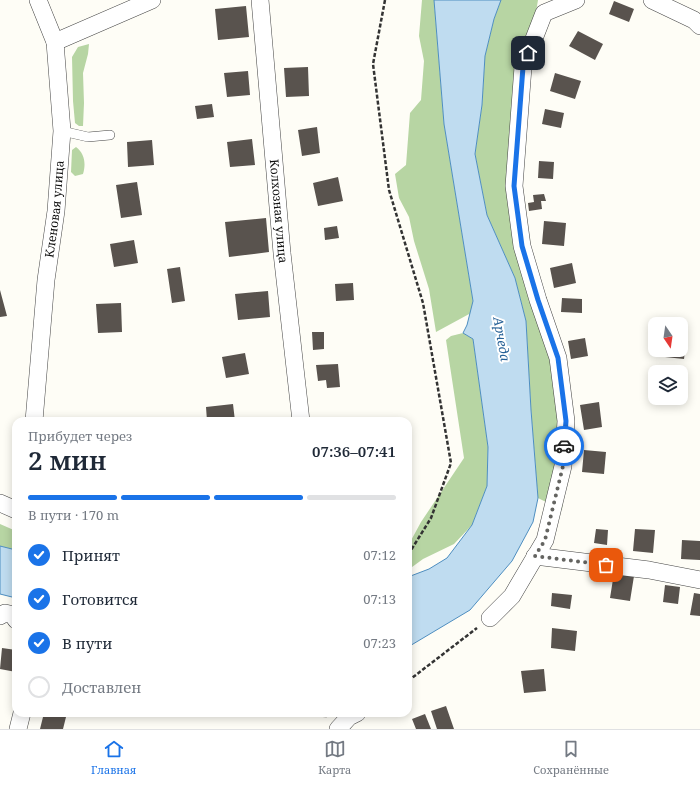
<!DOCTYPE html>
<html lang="ru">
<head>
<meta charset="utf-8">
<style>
  :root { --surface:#fff; --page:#f2f2f3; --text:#1f2937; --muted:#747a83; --line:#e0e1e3; --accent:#1a73e8 }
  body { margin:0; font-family:"Noto Serif",serif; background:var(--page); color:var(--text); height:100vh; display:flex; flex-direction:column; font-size:15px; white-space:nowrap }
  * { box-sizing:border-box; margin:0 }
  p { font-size:13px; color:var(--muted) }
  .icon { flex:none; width:22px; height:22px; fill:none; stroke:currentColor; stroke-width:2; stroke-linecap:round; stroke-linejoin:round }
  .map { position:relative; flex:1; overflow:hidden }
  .drawer { position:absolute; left:12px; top:417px; width:400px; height:300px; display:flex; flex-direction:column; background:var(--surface); border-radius:12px; box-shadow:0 2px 10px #0003 }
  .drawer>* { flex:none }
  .needle { width:26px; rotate:167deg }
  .controls { position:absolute; left:648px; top:317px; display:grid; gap:8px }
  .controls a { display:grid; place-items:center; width:40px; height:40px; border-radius:8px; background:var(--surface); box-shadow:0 2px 10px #0003; font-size:20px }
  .pin { position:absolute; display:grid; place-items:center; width:34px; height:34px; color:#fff; margin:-17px; border-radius:8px; box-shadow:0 2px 6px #0006 }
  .courier { position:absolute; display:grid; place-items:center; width:40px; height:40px; margin:-20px; border:3px solid #1a73e8; border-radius:50%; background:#fff; color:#222; box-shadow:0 1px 5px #0007 }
  .summary em { font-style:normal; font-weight:600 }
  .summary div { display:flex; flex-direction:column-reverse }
  .summary { display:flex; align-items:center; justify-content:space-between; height:68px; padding:0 16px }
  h1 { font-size:26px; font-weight:600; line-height:30px }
  .bar { display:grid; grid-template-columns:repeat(4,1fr); gap:6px 4px; align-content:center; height:48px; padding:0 16px }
  .bar i { height:5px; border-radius:3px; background:var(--line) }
  .bar .on { background:var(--accent) }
  .bar p { grid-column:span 4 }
  ol { padding:0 16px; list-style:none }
  li { display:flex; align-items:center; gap:12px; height:44px }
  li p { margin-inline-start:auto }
  li .icon { padding:4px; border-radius:50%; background:var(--accent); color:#fff; stroke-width:4 }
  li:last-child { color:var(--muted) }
  li i { width:22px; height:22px; border:2px solid var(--line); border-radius:50% }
  .tabs { display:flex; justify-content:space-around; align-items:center; height:56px; border-top:1px solid var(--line); background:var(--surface); font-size:11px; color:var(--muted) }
  .tabs a { display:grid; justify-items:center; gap:2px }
  .tabs .on { color:var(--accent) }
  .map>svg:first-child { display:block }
</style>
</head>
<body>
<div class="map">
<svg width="700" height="729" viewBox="0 0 700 729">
  <rect width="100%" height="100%" fill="#fefdf6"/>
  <path fill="#b7d5a3" d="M422 0H434L444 124 473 301 471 313 436 332 429 289 414 241 409 217 399 198 395 174 406 165 410 113 421 100 424 61 419 36Z
    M501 0H538L510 168V221L551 360 570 447 562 510 538 498 531 410 526 321 515 278 487 215 475 154 482 105 485 56 494 19Z
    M89 44 88 54 83 73 84 103 83 126H79L75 123 73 101 72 57 78 47Z
    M76 147C85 154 86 164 83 174L75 176 71 172 72 150Z
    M463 333 473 339 488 447 487 486 472 525 454 544 423 559 408 570V546L421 522 464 458 446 340 451 336Z
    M0 524 16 531V550L0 546Z"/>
  <path fill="#bfdcf0" stroke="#4e8ec0" d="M434 0H501L494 19 485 56 482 105 475 154 487 215 515 278 526 321 531 410 538 498 533 522 512 561 470 610 408 647V577L429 569 447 558 472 525 487 486 488 447 473 339 463 333 467 325 473 301 444 124Z
    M0 546 16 550V598L0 594Z"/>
  <path fill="#59534e" d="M614 1 634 9 629 22 609 14Z
    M246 6 249 37 218 40 215 9Z
    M578 31 603 44 595 60 569 46Z
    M308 67 309 96 286 97 284 68Z
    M248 71 250 95 227 97 224 73Z
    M555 73 581 81 575 99 550 91Z
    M212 104 214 117 197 119 195 106Z
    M545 109 564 113 561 128 542 124Z
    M317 127 320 153 302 156 298 130Z
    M252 139 255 165 230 167 227 142Z
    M152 140 154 165 128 167 127 142Z
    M539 161 554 162 553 179 538 178Z
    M338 177 343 201 318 206 313 183Z
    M137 182 142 215 121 218 116 185Z
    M544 194 546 201H541L542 209 529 211 528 203 534 202 533 195Z
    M266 218 269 252 229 257 225 222Z
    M544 221 566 223 564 246 542 244Z
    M337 226 339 238 325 240 324 228Z
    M134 240 138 263 114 267 110 244Z
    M572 263 576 283 554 288 550 268Z
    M180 267 185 301 172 303 167 269Z
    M353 283 354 300 336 301 335 284Z
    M0 290 7 316 0 317Z
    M268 291 270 317 238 320 235 294Z
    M562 298 582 299V313L561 312Z
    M121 303 122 332 98 333 96 304Z
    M312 332H324V349L313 350Z
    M585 338 588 356 571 359 568 341Z
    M681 341 686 342 684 359 665 357 666 350H681Z
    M245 353 249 374 226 378 222 357Z
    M338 364 340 387 327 388 326 380 318 381 316 365Z
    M599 402 602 427 584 430 580 405Z
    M233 404 235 421H207L206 407Z
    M584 450 606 452 604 474 582 472Z
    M596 529 608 530 607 545 594 543Z
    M635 529 655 530 653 553 633 551Z
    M682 540 700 541V560L681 559Z
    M614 573 634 576 630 601 610 598Z
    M665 585 680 587 678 604 663 602Z
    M552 593 572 595 570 609 551 606Z
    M694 593 700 594V616L690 615Z
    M552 628 577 631 575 651 551 648Z
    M2 648 16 650V672L0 669Z
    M544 669 546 691 524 693 521 671Z
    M446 706 454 729H437L431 711Z
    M44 713H67L63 729H40Z
    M425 714 431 729H416L412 719Z"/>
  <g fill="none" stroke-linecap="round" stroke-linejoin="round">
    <defs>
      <path id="lane" d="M62 131 88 137 110 135"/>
      <g id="street">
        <path id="s1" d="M260 0 282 253 301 421"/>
        <path d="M652 0 694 20 700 26"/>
        <path d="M55 42 152 0"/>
        <path id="s2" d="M34 421 46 280 56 211 62 131 55 42 38 0"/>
        <path d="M0 503 16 510"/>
        <path d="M535 556 649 570 700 580"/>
        <path d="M0 616 5 613 13 615 16 620"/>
        <path d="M490 618 512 596 545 540 563 466 566 421 558 358 538 300 522 246 514 186 523 67 544 13 576 0"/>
        <path d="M18 729 22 713"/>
        <path d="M338 729 349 717 357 713"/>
      </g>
    </defs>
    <use href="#lane" stroke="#444" stroke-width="10"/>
    <use href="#street" stroke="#444" stroke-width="18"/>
    <path stroke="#333" stroke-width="2.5" stroke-dasharray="4 2" stroke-linecap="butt" d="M385 0 373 64 389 190 423 303 451 463 431 518 408 555
      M408 681 477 628
      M293 713 303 715 328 716"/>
    <use href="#lane" stroke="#fff" stroke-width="9"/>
    <use href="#street" stroke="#fff" stroke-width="17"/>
  </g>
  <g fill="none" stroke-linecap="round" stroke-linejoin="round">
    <path stroke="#646461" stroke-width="4" stroke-dasharray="0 7.2" d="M564 446 563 466 545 540 535 556 606 565"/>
    <path stroke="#1a73e8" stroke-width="5" d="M528 53 523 67 514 186 522 246 538 300 558 358 566 421 564 446"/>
  </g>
  <g text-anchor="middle" stroke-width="4" stroke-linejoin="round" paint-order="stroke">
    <g font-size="12" fill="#111" stroke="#fff">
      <text dy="4" stroke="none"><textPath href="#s2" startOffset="213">Кленовая улица</textPath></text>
      <text dy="4" stroke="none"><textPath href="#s1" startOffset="212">Колхозная улица</textPath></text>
    </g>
    <g font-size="13" font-style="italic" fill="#266197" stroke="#fff">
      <text transform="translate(502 339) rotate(80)" y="5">Арчеда</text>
    </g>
  </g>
</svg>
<div class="controls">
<a><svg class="needle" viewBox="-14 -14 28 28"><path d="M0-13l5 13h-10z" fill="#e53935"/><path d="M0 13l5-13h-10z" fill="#747a83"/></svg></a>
<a><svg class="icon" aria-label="layers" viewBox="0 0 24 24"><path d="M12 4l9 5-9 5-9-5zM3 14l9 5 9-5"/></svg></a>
</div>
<div class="pin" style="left:606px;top:565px;background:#ea580c"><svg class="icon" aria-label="bag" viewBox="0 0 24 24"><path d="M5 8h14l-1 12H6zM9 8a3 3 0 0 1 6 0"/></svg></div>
<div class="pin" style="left:528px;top:53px;background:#1f2937"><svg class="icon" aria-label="home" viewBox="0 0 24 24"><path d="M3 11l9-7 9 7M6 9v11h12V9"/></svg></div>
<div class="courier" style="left:564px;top:446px"><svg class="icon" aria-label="car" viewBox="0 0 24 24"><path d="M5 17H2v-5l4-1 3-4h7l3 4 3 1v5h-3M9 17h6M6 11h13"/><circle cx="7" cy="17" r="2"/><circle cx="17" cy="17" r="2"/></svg></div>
<section class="drawer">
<div class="summary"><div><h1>2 мин</h1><p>Прибудет через</p></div><em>07:36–07:41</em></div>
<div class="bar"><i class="on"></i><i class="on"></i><i class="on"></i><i></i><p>В пути · 170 m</p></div>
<ol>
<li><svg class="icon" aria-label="check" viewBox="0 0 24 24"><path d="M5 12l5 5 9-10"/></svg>Принят<p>07:12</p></li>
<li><svg class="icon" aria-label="check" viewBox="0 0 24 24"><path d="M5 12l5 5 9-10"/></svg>Готовится<p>07:13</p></li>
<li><svg class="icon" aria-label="check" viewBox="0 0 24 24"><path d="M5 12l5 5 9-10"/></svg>В пути<p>07:23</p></li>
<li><i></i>Доставлен</li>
</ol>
</section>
</div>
<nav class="tabs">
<a class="on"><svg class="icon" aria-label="home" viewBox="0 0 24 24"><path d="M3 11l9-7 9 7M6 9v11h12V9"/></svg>Главная</a>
<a><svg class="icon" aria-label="map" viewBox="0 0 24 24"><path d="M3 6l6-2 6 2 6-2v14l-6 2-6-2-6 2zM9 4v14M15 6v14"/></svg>Карта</a>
<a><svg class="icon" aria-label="saved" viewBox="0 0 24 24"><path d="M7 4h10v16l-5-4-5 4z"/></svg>Сохранённые</a>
</nav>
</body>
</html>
